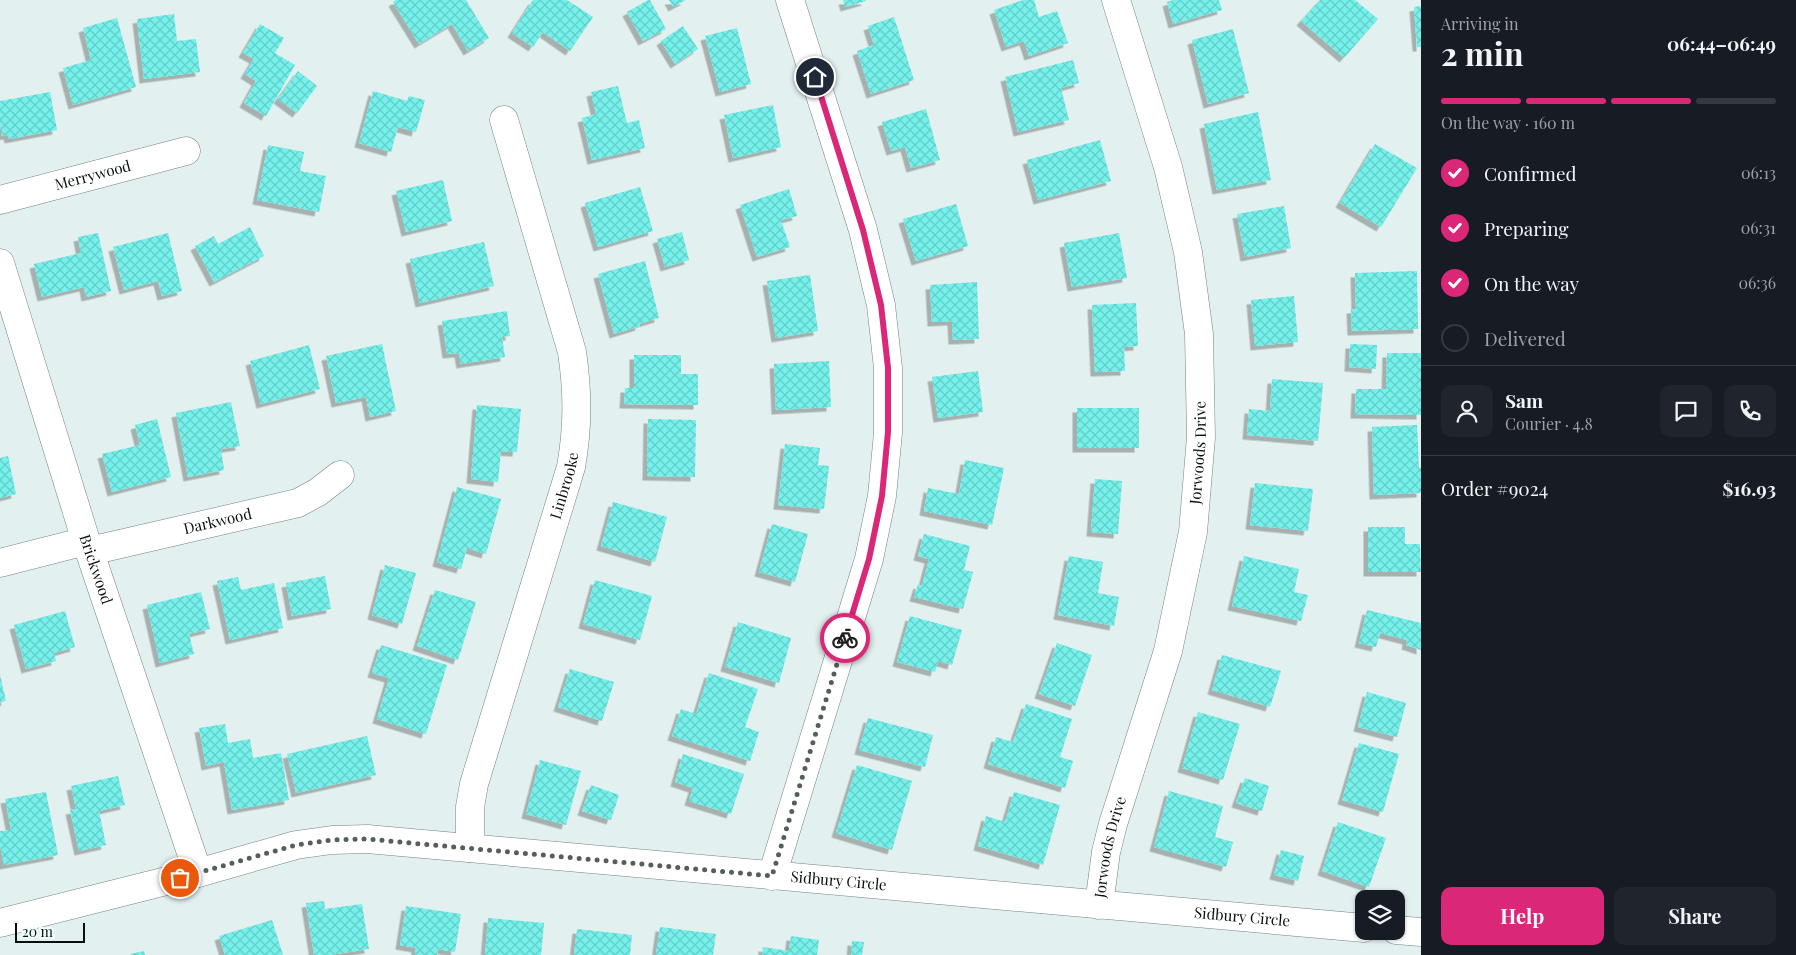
<!DOCTYPE html>
<html lang="en">
<head>
<meta charset="utf-8">
<style>
  :root { --surface:#171b24; --page:#20242c; --text:#f1f3f6; --muted:#9ea1a6; --line:#363941; --accent:#db2777 }
  body { margin:0; font-family:"Playfair Display",serif; background:var(--page); color:var(--text); height:100vh; display:flex; flex-direction:column; font-size:19px; white-space:nowrap }
  * { box-sizing:border-box; margin:0 }
  p { font-size:16px; color:var(--muted) }
  .icon { flex:none; width:28px; height:28px; fill:none; stroke:currentColor; stroke-width:2; stroke-linecap:round; stroke-linejoin:round }
  .map { position:relative; flex:1; overflow:hidden }
  .drawer { display:flex; flex-direction:column; background:var(--surface); width:375px }
  .drawer>* { flex:none }
  .controls { position:absolute; left:1355px; top:890px; display:grid; gap:10px }
  .controls a { display:grid; place-items:center; width:50px; height:50px; border-radius:10px; background:var(--surface); box-shadow:0 1px 4px #0004; font-size:25px }
  .scale { position:absolute; left:15px; bottom:12px; width:70px; box-sizing:border-box; padding-left:5px; border:2px solid #0a0f0e; border-top:0; font-size:14px; line-height:18px; white-space:nowrap; color:#0a0f0e; -webkit-text-stroke:4px #effdfc; paint-order:stroke }
  .pin { position:absolute; display:grid; place-items:center; width:42px; height:42px; color:#fff; margin:-21px; border:2px solid #fff; border-radius:50%; box-shadow:0 1px 5px #0007 }
  .courier { position:absolute; display:grid; place-items:center; width:50px; height:50px; margin:-25px; border:4px solid #db2777; border-radius:50%; background:#fff; color:#222; box-shadow:0 1px 6px #0007 }
  .headline em { font-style:normal; font-weight:700 }
  .headline div { display:flex; flex-direction:column-reverse }
  .headline { display:flex; align-items:center; justify-content:space-between; height:85px; padding:0 20px }
  h1 { font-size:32px; font-weight:700; line-height:38px }
  .bar { display:grid; grid-template-columns:repeat(4,1fr); gap:8px 5px; align-content:center; height:60px; padding:0 20px }
  .bar i { height:6px; border-radius:4px; background:var(--line) }
  .bar .on { background:var(--accent) }
  .bar p { grid-column:span 4 }
  .line { display:flex; align-items:center; gap:12px; padding:0 20px; border-top:1px solid var(--line) }
  .line div { flex:1 }
  .round { display:grid; place-items:center; flex:none; width:52px; height:52px; border-radius:10px; background:var(--page) }
  ol { padding:0 20px; list-style:none }
  li { display:flex; align-items:center; gap:15px; height:55px }
  li p { margin-inline-start:auto }
  li .icon { padding:5px; border-radius:50%; background:var(--accent); color:#fff; stroke-width:4 }
  li:last-child { color:var(--muted) }
  li i { width:28px; height:28px; border:2px solid var(--line); border-radius:50% }
  .primary-button { display:flex; gap:10px; margin-top:auto; padding:10px 20px }
  .primary-button a { flex:1; height:58px; border-radius:10px; background:var(--accent); color:#fff; font-size:20px; font-weight:700; line-height:58px; text-align:center }
  .primary-button a+a { background:var(--page); color:var(--text) }
  main { display:flex; flex:1; min-height:0 }
  .map>svg:first-child { display:block }
</style>
</head>
<body>
<main>
<div class="map">
<svg width="1421" height="955" viewBox="0 0 1421 955">
  <defs>
    <pattern id="building-cross-hatch" width="8" height="8" patternUnits="userSpaceOnUse" patternTransform="scale(1.25)"><rect width="8" height="8" fill="#75f0ea"/><path d="M0 0l8 8M0 8l8-8" fill="none" stroke="#64cdc8"/></pattern>
    <filter id="shadow"><feDropShadow dx="-4.5" dy="4.5" stdDeviation="0" flood-color="#0004"/></filter>
  </defs>
  <rect width="100%" height="100%" fill="#e2f0ef"/>
  <path fill="url(#building-cross-hatch)" filter="url(#shadow)" d="M396 0H466L489 38 468 51 452 24 419 44 393 2Z
    M533 0H567L593 17 570 51 543 32 533 47 512 33Z
    M648 0H650L666 29 643 41 627 12Z
    M669 0H686L673 7Z
    M843 0H866V1L845 7Z
    M1023 0H1034L1039 17 1057 11 1068 43 1029 56 1024 41 1006 47 994 10Z
    M1173 0H1219L1222 10 1173 24 1167 2Z
    M1320 0H1355L1378 19 1344 58 1301 21Z
    M1421 6V47H1417L1414 7Z
    M174 14 177 41 196 39 200 72 144 79 137 19Z
    M894 17 914 80 871 94 857 51 874 45 868 26Z
    M117 18 136 87 73 105 63 68 91 60 83 28Z
    M260 24 284 38 275 53 295 65 266 116 244 103 256 81 245 74 254 59 243 53Z
    M683 26 698 49 675 64 661 41Z
    M737 28 751 84 720 92 705 36Z
    M1233 29 1249 93 1208 104 1192 40Z
    M1073 60 1079 83 1061 88 1069 120 1018 132 1005 77Z
    M298 71 317 86 297 113 278 99Z
    M618 86 627 123 639 120 645 148 592 160 582 118 596 114 591 92Z
    M373 91 407 101 409 96 425 100 416 132 398 127 391 152 359 143Z
    M50 92 57 130 9 139 8 135 2 136 0 123V101Z
    M773 105 781 147 733 158 724 115Z
    M926 109 940 160 911 168 905 147 891 151 882 122Z
    M1258 112 1271 180 1217 190 1204 124Z
    M1100 140 1111 181 1038 200 1027 160Z
    M1375 144 1417 168 1381 227 1340 203Z
    M268 145 304 152 300 171 326 176 319 212 257 200Z
    M443 180 452 221 406 232 396 191Z
    M640 187 653 231 598 247 585 203Z
    M789 189 797 216 781 220 790 247 757 257 740 205Z
    M956 204 968 246 916 261 903 219Z
    M1284 206 1291 248 1245 257 1237 214Z
    M250 227 264 256 214 282 195 246 214 236 218 244Z
    M682 232 689 260 665 267 657 239Z
    M98 233 111 291 86 297 84 287 42 297 34 264 81 253 78 237Z
    M168 233 182 291 162 296 158 281 124 290 113 247Z
    M1119 233 1127 278 1072 287 1064 243Z
    M484 242 494 286 420 303 410 259Z
    M645 261 659 318 639 324 640 326 614 334 598 274Z
    M1417 271 1418 329 1352 331 1351 309H1356L1355 273Z
    M810 275 818 331 776 338 767 281Z
    M977 282 979 339 953 340 952 321 932 322 930 285Z
    M1294 296 1298 342 1255 346 1251 300Z
    M1136 303 1138 346 1124 347 1125 371 1095 372 1092 305Z
    M507 311 510 336 502 337 505 357 461 364 459 353 447 354 442 321Z
    M382 344 396 411 370 417 366 397 336 403 326 356Z
    M1350 344 1377 345 1376 369 1349 367Z
    M309 345 320 389 261 404 250 361Z
    M1387 353H1421V415L1355 414 1356 389H1386Z
    M634 355H681V374H698V405L624 404 625 388H634Z
    M829 361 831 407 776 410 774 364Z
    M978 371 983 412 938 418 932 377Z
    M1272 379 1323 383 1318 441 1247 435 1249 409 1270 411Z
    M231 402 240 446 221 449 224 470 188 477 176 413Z
    M477 405 521 409 517 452 501 451 498 482 471 479Z
    M1077 408H1139V448H1077Z
    M157 419 171 477 112 492 102 454 140 445 135 425Z
    M648 419 696 420 695 477 647 476Z
    M1417 425 1419 468H1421V493L1374 495 1372 427Z
    M785 444 820 448 818 465 829 466 824 509 778 505Z
    M8 456 16 494 0 498V458Z
    M965 460 1004 468 992 525 924 511 928 488 959 494Z
    M1095 479 1122 481 1118 534 1091 532Z
    M1255 483 1313 489 1308 531 1250 525Z
    M457 487 501 499 486 554 467 548 461 569 437 562Z
    M613 502 667 517 655 562 601 546Z
    M772 524 808 534 795 582 759 572Z
    M1368 527H1405V544H1420L1421 572H1368Z
    M924 534 970 546 964 570 973 572 963 609 914 597 918 584 922 586 929 559 918 556Z
    M1069 556 1103 562 1098 593 1119 597 1114 626 1058 615Z
    M1244 556 1299 569 1294 592 1308 595 1301 621 1232 606Z
    M385 565 416 573 402 624 372 615Z
    M325 576 331 609 292 616 286 583Z
    M238 577 241 590 274 583 283 628 230 640 217 581Z
    M595 580 652 596 640 640 583 624Z
    M435 590 476 602 458 660 417 646Z
    M201 592 210 629 189 634 194 654 160 663 147 605Z
    M1367 610 1421 623V650L1406 645 1407 640 1380 633 1376 647 1359 643Z
    M65 611 75 647 54 653 56 661 26 669 14 625Z
    M910 616 962 630 952 665 938 661 935 672 897 662Z
    M738 622 791 638 779 683 725 667Z
    M1057 643 1092 655 1075 706 1039 694Z
    M381 645 447 665 426 734 377 719 389 678 372 673Z
    M1222 655 1281 671 1270 707 1212 690Z
    M570 669 614 682 602 721 558 707Z
    M709 673 758 689 745 727 759 732 750 761 672 736 681 709 696 714Z
    M0 675 6 701 0 702Z
    M1367 692 1406 703 1397 737 1358 727Z
    M1026 704 1072 719 1060 757 1073 761 1065 788 988 764 996 737 1013 742Z
    M1198 712 1240 724 1223 780 1182 768Z
    M868 718 933 735 925 767 859 750Z
    M225 724 228 743 250 739 253 758 281 753 289 800 232 810 224 762 206 766 199 728Z
    M367 736 376 775 296 793 287 754Z
    M1359 743 1399 754 1383 812 1342 800Z
    M683 754 744 774 731 814 689 801 693 788 675 782Z
    M540 760 581 771 566 825 526 814Z
    M857 765 912 781 892 850 836 833Z
    M118 776 125 805 99 811 106 845 79 851 70 810 76 809 71 786Z
    M1245 778 1269 786 1262 811 1236 803Z
    M591 785 619 795 611 820 582 811Z
    M1169 791 1223 806 1215 837 1233 842 1226 867 1154 847Z
    M46 792 58 855 4 865 0 845V831L11 830 5 799Z
    M1014 792 1060 805 1043 865 978 846 986 816 1005 822Z
    M1338 822 1386 838 1369 887 1322 871Z
    M1281 850 1304 856 1298 881 1274 875Z
    M324 901 325 909 362 904 369 949 329 955H314L306 903Z
    M406 906 461 914 455 952 438 949 437 955H415L416 948 400 945Z
    M488 918 544 923 541 955H485Z
    M272 920 283 955H225L219 936Z
    M660 927 716 934 713 955H656Z
    M577 929 632 935 630 955H574Z
    M791 936 819 940 817 955H762L763 947 789 951Z
    M852 941 864 942 862 955H851Z
    M144 951 145 955H131L130 954Z"/>
  <g fill="none" stroke-linecap="round" stroke-linejoin="round">
    <defs>
      <g id="minor">
        <path id="s1" d="M0 200 186 151"/>
        <path id="s2" d="M0 263 86 541 198 873"/>
        <path id="s3" d="M90 551 298 503 318 492 340 475"/>
        <path d="M0 563 86 541"/>
        <path id="s4" d="M470 848V807L474 784 571 467C578 427 578 393 572 352L504 120"/>
        <path d="M772 876 869 559 882 496 888 433V368L881 305 863 230 790 0"/>
        <path id="s5" d="M1099 905 1106 852 1113 824 1168 651 1193 532 1201 437 1199 334 1188 252 1168 167 1116 0"/>
        <path id="s6" d="M0 923 198 873 296 845 332 840 367 839 1364 928"/>
        <path d="M1396 930 1421 932"/>
      </g>
    </defs>
    <use href="#minor" stroke="#768281" stroke-width="29"/>
    <use href="#minor" stroke="#fff" stroke-width="28"/>
  </g>
  <g fill="none" stroke-linecap="round" stroke-linejoin="round">
    <path stroke="#565e5d" stroke-width="5" stroke-dasharray="0 9" d="M180 878 296 845 332 840 367 839 772 876 845 638"/>
    <path stroke="#db2777" stroke-width="6" d="M815 77 863 230 881 305 888 368V432L882 496 869 559 845 638"/>
  </g>
  <g text-anchor="middle" stroke-width="4" stroke-linejoin="round" paint-order="stroke">
    <g font-size="15" fill="#0a0f0e" stroke="#effdfc">
      <text dy="5" stroke="none"><textPath href="#s1" startOffset="96">Merrywood</textPath></text>
      <text dy="5" stroke="none"><textPath href="#s5" startOffset="465">Jorwoods Drive</textPath></text>
      <text dy="5" stroke="none"><textPath href="#s4" startOffset="376">Linbrooke</textPath></text>
      <text dy="5" stroke="none"><textPath href="#s3" startOffset="131">Darkwood</textPath></text>
      <text dy="5" stroke="none"><textPath href="#s2" startOffset="321">Brickwood</textPath></text>
      <text dy="5" stroke="none"><textPath href="#s5" startOffset="59">Jorwoods Drive</textPath></text>
      <text dy="5" stroke="none"><textPath href="#s6" startOffset="851">Sidbury Circle</textPath></text>
      <text dy="5" stroke="none"><textPath href="#s6" startOffset="1256">Sidbury Circle</textPath></text>
    </g>
  </g>
</svg>
<div class="controls">
<a><svg class="icon" aria-label="layers" viewBox="0 0 24 24"><path d="M12 4l9 5-9 5-9-5zM3 14l9 5 9-5"/></svg></a>
</div>
<div class="scale">20 m</div>
<div class="pin" style="left:180px;top:878px;background:#ea580c"><svg class="icon" aria-label="bag" viewBox="0 0 24 24"><path d="M5 8h14l-1 12H6zM9 8a3 3 0 0 1 6 0"/></svg></div>
<div class="pin" style="left:815px;top:77px;background:#1f2937"><svg class="icon" aria-label="home" viewBox="0 0 24 24"><path d="M3 11l9-7 9 7M6 9v11h12V9"/></svg></div>
<div class="courier" style="left:845px;top:638px"><svg class="icon" aria-label="bike" viewBox="0 0 24 24"><circle cx="6" cy="16" r="4"/><circle cx="18" cy="16" r="4"/><path d="M6 16l4-8h5l3 8M10 8l3 8H6M13 5h3"/></svg></div>
</div>
<section class="drawer">
<div class="headline"><div><h1>2 min</h1><p>Arriving in</p></div><em>06:44–06:49</em></div>
<div class="bar"><i class="on"></i><i class="on"></i><i class="on"></i><i></i><p>On the way · 160 m</p></div>
<ol>
<li><svg class="icon" aria-label="check" viewBox="0 0 24 24"><path d="M5 12l5 5 9-10"/></svg>Confirmed<p>06:13</p></li>
<li><svg class="icon" aria-label="check" viewBox="0 0 24 24"><path d="M5 12l5 5 9-10"/></svg>Preparing<p>06:31</p></li>
<li><svg class="icon" aria-label="check" viewBox="0 0 24 24"><path d="M5 12l5 5 9-10"/></svg>On the way<p>06:36</p></li>
<li><i></i>Delivered</li>
</ol>
<div class="line" style="height:90px"><a class="round"><svg class="icon" aria-label="person" viewBox="0 0 24 24"><circle cx="12" cy="8" r="4"/><path d="M4 21q1-7 8-7t8 7"/></svg></a><div><b>Sam</b><p>Courier · 4.8</p></div><a class="round"><svg class="icon" aria-label="chat" viewBox="0 0 24 24"><path d="M4 5h16v11H9l-5 4z"/></svg></a><a class="round"><svg class="icon" aria-label="phone" viewBox="0 0 24 24"><path d="M5 4h4l2 5-3 2q2 4 5 5l2-3 5 2v4C11 20 4 13 5 4z"/></svg></a></div>
<div class="line" style="height:65px"><div>Order #9024</div><b>$16.93</b></div>
<div class="primary-button"><a>Help</a><a>Share</a></div>
</section>
</main>
</body>
</html>
